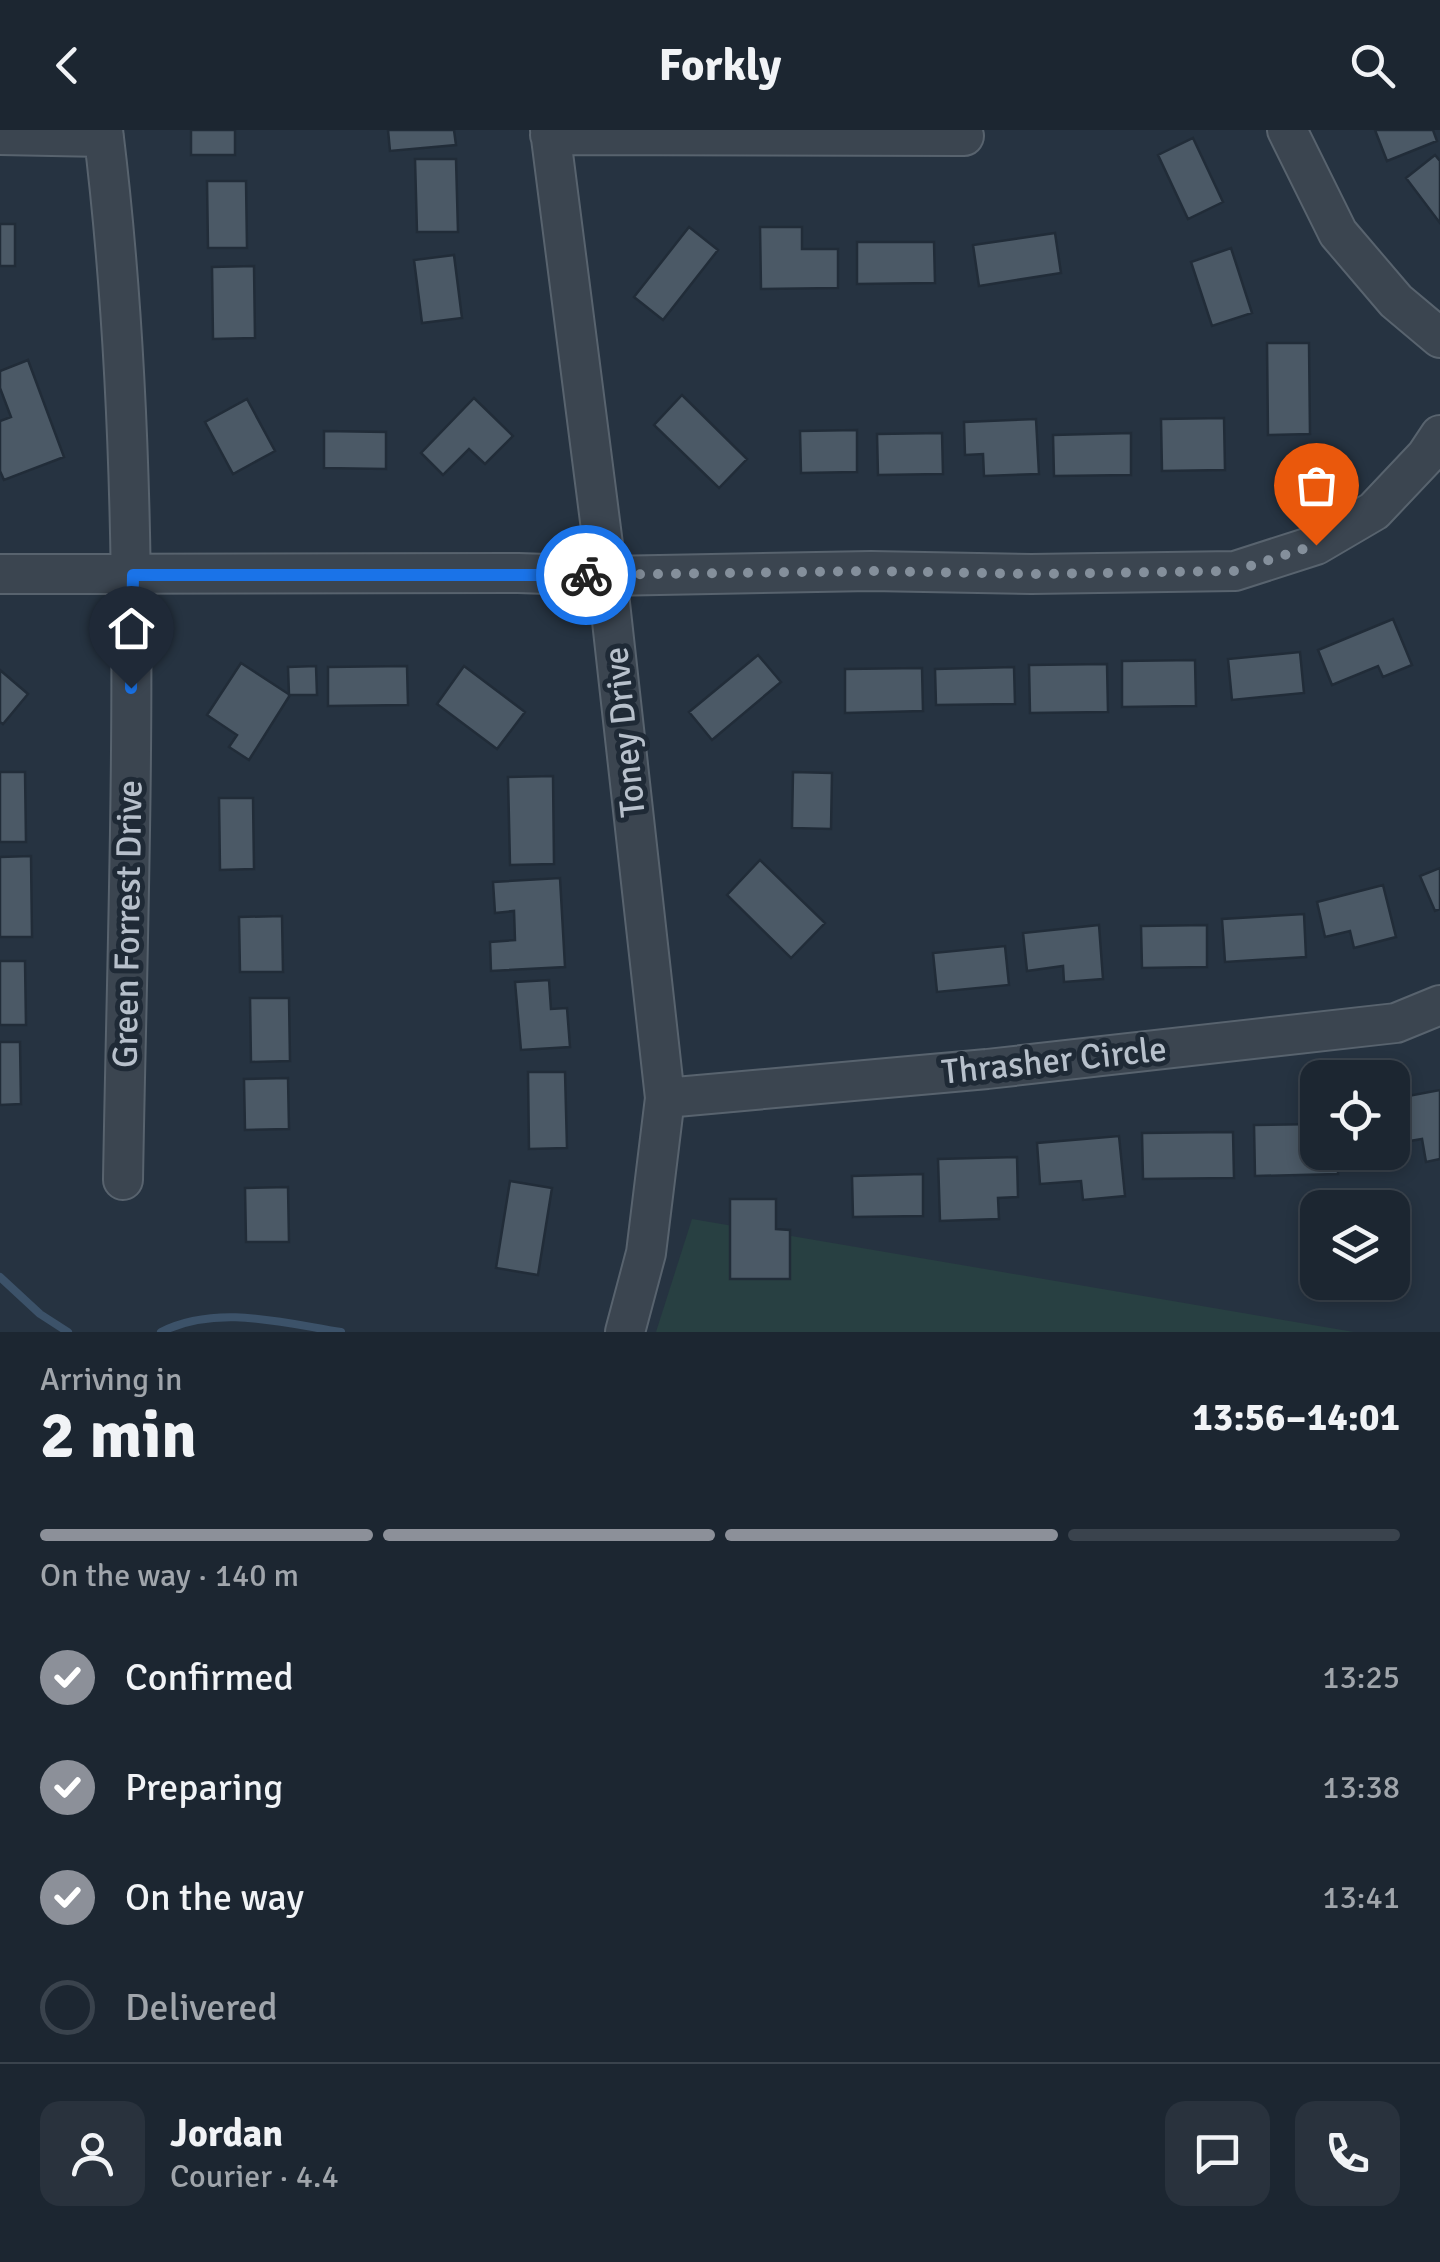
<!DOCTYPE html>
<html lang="en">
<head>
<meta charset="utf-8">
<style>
  :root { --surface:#1c2631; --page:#29323d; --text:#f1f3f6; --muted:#a0a5ab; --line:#3a434d; --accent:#8c9099 }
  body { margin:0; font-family:Signika,sans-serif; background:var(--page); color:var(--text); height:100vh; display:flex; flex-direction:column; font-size:38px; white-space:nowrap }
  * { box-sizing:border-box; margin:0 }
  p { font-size:32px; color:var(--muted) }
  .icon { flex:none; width:55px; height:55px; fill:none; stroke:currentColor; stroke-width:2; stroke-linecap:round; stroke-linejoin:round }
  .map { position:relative; height:1202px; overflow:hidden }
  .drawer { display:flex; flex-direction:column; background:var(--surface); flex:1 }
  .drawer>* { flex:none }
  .buttons { position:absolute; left:1300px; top:930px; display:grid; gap:20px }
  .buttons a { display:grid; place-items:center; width:110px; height:110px; border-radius:20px; background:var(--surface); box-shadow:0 5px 15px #0003,0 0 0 2px var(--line); font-size:50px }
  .pin { position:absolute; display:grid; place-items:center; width:85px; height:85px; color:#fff; margin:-102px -42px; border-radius:50% 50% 50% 0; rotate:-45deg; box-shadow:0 0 10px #0007 }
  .pin .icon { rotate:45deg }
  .courier { position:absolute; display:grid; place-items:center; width:100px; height:100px; margin:-50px; border:8px solid #1a73e8; border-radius:50%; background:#fff; color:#222; box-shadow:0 2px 12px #0007 }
  .headline em { font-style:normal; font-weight:800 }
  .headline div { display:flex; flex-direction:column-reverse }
  .headline { display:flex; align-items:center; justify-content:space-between; height:170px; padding:0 40px }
  h1 { font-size:65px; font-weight:800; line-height:75px }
  .bar { display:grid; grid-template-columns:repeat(4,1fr); gap:15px 10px; align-content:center; height:120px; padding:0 40px }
  .bar i { height:12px; border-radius:8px; background:var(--line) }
  .bar .selected { background:var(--accent) }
  .bar p { grid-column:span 4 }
  .line { display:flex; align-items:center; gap:25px; padding:0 40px; border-top:2px solid var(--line) }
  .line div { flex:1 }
  .round { display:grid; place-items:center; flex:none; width:105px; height:105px; border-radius:20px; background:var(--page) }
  ol { padding:0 40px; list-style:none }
  li { display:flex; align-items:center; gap:30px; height:110px }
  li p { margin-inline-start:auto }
  li .icon { padding:10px; border-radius:50%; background:var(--accent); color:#fff; stroke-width:4 }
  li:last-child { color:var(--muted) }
  li i { width:55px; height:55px; border:5px solid var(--line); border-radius:50% }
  header { display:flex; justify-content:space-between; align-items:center; height:130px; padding:0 40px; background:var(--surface); font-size:45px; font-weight:800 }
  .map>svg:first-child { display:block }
</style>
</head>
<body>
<header><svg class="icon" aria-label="back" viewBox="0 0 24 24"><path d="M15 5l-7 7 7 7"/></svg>Forkly<svg class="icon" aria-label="search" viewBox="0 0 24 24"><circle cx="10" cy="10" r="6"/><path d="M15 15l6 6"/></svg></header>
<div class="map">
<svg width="1440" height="1202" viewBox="0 0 1440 1202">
  <rect width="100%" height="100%" fill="#263341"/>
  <path fill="#284042" d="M692 1089 1354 1202H656Z"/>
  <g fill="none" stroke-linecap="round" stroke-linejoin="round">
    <path stroke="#3c5269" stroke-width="8" d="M0 1147 40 1184 68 1202
      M161 1202C217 1174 283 1193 341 1202"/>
  </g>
  <path fill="#4b5966" stroke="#212c38" stroke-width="2.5" d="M191 0H235V25H191Z
    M388 0H454L456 15 390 21Z
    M1375 0H1433L1437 11 1387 31Z
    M1193 8 1223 72 1188 89 1158 25Z
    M1435 25 1440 31V93L1406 48Z
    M415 29H456L458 102H417Z
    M207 51H246L247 118H208Z
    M0 94H15V136H0Z
    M689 97 718 120 663 190 634 167Z
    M760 97H802V119H838V158L761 159Z
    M1055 103 1061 143 979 156 973 115Z
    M857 112H934L935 153 857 154Z
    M1231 118 1252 183 1212 196 1191 132Z
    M454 125 462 188 422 193 414 130Z
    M254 136 255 208 213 209 212 137Z
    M1267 213H1309L1310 304 1268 305Z
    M28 230 64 327 4 350 0 341V291L11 287 0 258V241Z
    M682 265 747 329 719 358 654 295Z
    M474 268 513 306 485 334 469 319 443 345 421 323Z
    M247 269 275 321 233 344 205 292Z
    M1224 288 1225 340 1162 341 1161 289Z
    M1036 289 1039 344 984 346 983 324 965 325 964 292Z
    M857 300V342L801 343 800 301Z
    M324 301 386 302V339L324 338Z
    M942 303 943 344 878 345 877 304Z
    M1131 303V345L1054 346 1053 305Z
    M1393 489 1412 535 1383 547 1378 536 1332 555 1318 520Z
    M1300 522 1304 563 1232 570 1228 529Z
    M758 525 781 552 712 610 689 582Z
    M1195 530 1196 576 1122 577V531Z
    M241 533 290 565 249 630 229 617 237 605 207 585Z
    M1107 534 1108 582 1030 583 1029 535Z
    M316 536 317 565H289L288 537Z
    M407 536 408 575 328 576V537Z
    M464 536 525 582 497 619 437 574Z
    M1014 537 1015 574 936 575 935 539Z
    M922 538 923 581 845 583V539Z
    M0 540 28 564 3 594 0 592Z
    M0 642H25L26 712H0Z
    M793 642 832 643 831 699 792 698Z
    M553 646 554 734 510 735 508 647Z
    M219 668H253L254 739 220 740Z
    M31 726 32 807H0V727Z
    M760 730 825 793 791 828 727 765Z
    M1440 738V779L1435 781 1420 746Z
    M560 748 565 837 491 841 490 812 515 810 514 781 495 783 493 752Z
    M1383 755 1396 807 1354 818 1350 801 1325 807 1317 772Z
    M1304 784 1306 827 1225 832 1222 789Z
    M282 786 283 842H240L239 787Z
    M1099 795 1103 849 1064 852 1063 836 1027 841 1023 803Z
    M1207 795V837L1142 838 1141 796Z
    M1005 816 1009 855 937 862 933 823Z
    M0 831H25L26 895H0Z
    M549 850 551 879 567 878 570 917 521 920 515 852Z
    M250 868H289L290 931 251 932Z
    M0 912H20L21 974 0 975Z
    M528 942H565L567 1018 529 1019Z
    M288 948 289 999 245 1000 244 949Z
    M1440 960V1029L1426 1032 1422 1009 1392 1014V969Z
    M1318 994V1022H1338V1044L1255 1046 1254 995Z
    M1233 1002 1234 1048 1143 1049 1142 1003Z
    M1119 1006 1125 1066 1083 1070 1081 1051 1040 1054 1037 1013Z
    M1017 1027 1018 1067 998 1068 999 1089 940 1091 938 1029Z
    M923 1044V1086L853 1087 852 1046Z
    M510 1051 552 1058 538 1145 496 1138Z
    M288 1057 289 1112H246L245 1058Z
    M730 1069H776V1099L790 1100V1149H730Z"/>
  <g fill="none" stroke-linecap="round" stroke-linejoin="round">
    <defs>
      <path id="minor" d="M103 0C146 348 129 700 123 1050
        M550 0 607 446 665 968 646 1123 625 1202
        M1287 0 1338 103 1396 171 1440 208
        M0 5 104 7
        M550 5 964 6
        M0 444 518 443 607 446 871 441 1031 444 1235 441 1316 415 1374 381 1426 326 1440 305
        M665 968 987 939 1396 893 1440 875"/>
    </defs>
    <use href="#minor" stroke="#58636e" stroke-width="42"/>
    <use href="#minor" stroke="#3b4550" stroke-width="38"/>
  </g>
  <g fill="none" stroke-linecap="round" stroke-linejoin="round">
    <path stroke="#848f9b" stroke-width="10" stroke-dasharray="0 18" d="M586 445 871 441 1032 444 1235 441 1316 415"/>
    <path stroke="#1a73e8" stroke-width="12" d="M131 558 133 445H586"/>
  </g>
  <g text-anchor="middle" stroke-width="10" stroke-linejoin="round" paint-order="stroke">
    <g font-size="35" fill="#b7c0cb" stroke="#1f2a36">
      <text transform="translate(624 602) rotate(-96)" y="12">Toney Drive</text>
      <text transform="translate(127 794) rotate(-89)" y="12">Green Forrest Drive</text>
      <text transform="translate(1054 930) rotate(-6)" y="12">Thrasher Circle</text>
    </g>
  </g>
</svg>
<div class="buttons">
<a><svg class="icon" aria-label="locate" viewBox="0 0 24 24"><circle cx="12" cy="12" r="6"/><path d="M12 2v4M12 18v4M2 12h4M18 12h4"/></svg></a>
<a><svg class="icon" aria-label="layers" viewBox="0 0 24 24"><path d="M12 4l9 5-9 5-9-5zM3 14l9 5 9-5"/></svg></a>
</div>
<div class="pin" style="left:1316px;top:415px;background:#ea580c"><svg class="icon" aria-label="bag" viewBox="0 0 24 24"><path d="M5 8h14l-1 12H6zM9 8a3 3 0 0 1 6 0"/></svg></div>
<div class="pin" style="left:131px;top:558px;background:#1f2937"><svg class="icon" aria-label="home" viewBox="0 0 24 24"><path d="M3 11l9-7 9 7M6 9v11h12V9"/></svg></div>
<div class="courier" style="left:586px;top:445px"><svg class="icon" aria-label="bike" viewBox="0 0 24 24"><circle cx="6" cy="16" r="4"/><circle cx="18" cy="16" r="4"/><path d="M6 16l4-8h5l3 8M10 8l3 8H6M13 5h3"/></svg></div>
</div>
<section class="drawer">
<div class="headline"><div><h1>2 min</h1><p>Arriving in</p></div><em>13:56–14:01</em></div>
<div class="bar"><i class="selected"></i><i class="selected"></i><i class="selected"></i><i></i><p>On the way · 140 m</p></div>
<ol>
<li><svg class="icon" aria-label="check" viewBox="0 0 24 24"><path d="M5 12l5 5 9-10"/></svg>Confirmed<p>13:25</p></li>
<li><svg class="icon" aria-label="check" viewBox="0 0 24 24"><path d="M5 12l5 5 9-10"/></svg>Preparing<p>13:38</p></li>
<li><svg class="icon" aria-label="check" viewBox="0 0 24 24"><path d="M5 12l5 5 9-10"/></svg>On the way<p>13:41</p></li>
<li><i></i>Delivered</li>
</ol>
<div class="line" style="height:180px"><a class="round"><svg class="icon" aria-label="person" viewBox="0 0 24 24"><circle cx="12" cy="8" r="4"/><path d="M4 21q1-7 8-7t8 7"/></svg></a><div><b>Jordan</b><p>Courier · 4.4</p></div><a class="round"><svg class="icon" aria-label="chat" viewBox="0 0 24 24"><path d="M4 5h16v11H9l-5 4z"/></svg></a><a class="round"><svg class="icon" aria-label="phone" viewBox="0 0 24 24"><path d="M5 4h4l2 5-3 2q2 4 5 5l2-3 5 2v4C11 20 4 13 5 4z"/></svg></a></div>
</section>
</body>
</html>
